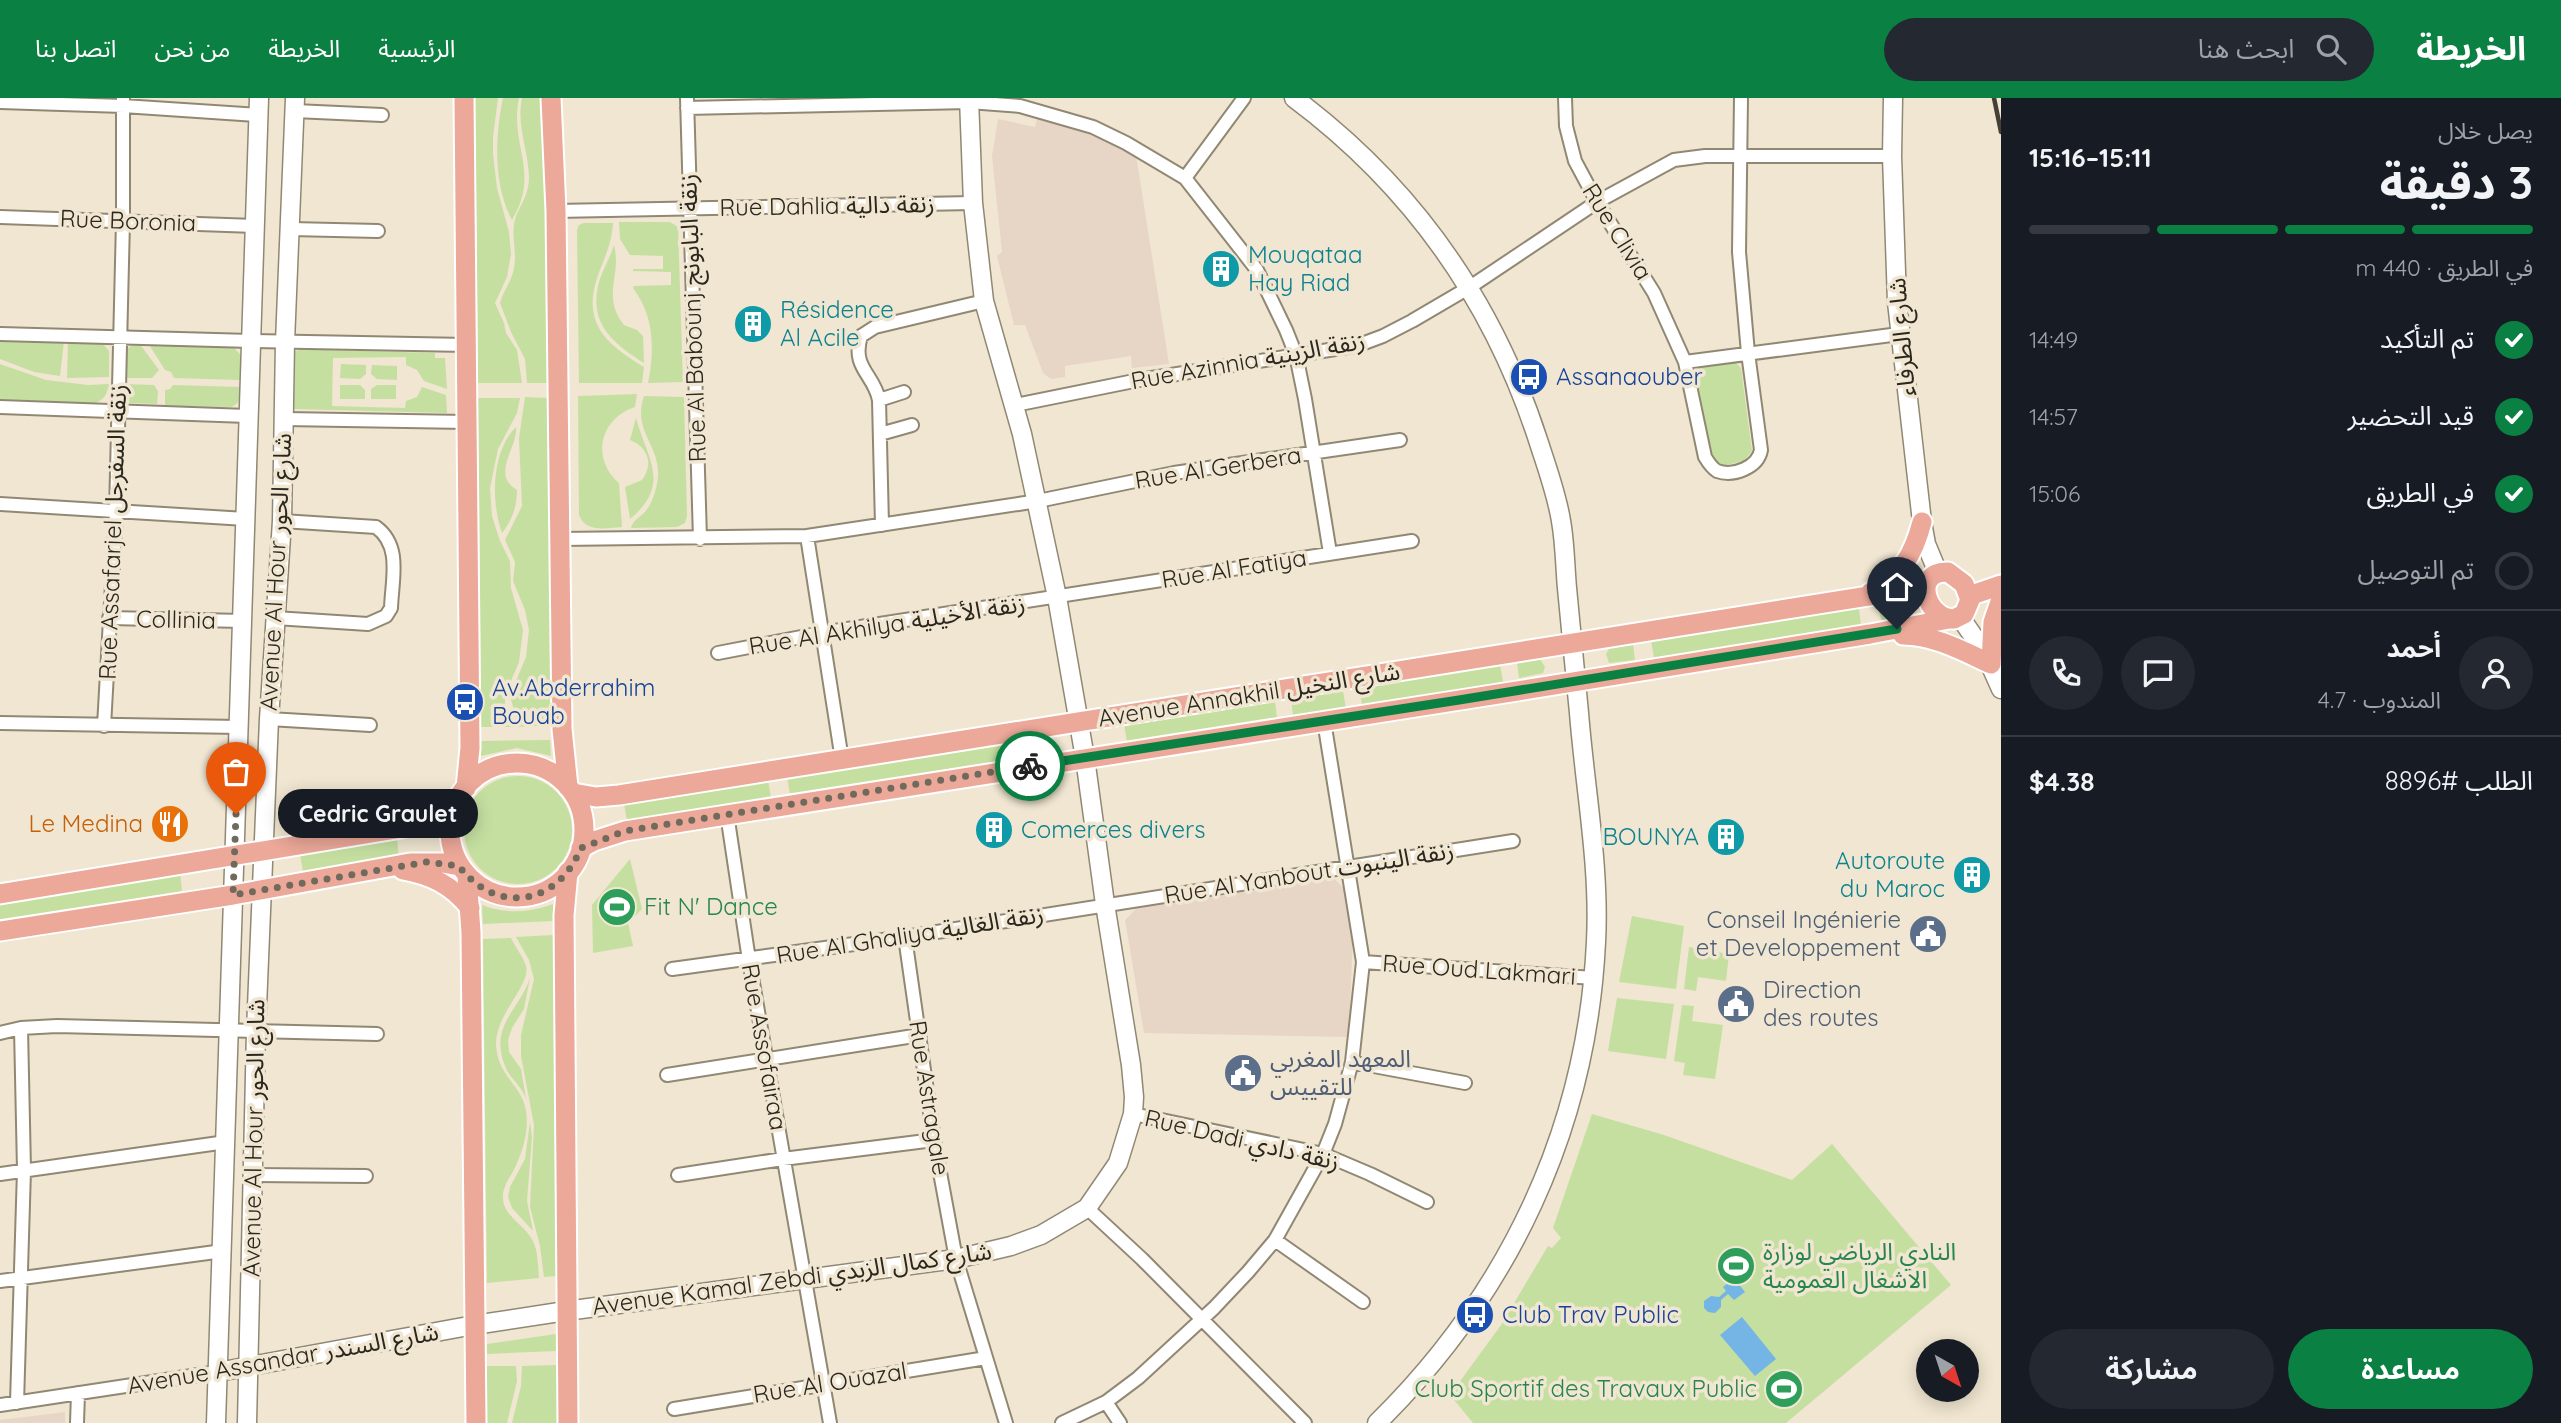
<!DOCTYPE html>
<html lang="ar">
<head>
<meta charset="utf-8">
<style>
  :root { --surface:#171b24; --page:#242831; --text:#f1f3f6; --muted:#9ea1a6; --line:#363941; --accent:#0b8043 }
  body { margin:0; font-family:Quicksand,"Noto Sans Arabic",sans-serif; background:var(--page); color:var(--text); direction:rtl; height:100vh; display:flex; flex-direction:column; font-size:26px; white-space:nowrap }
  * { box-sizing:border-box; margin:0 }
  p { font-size:23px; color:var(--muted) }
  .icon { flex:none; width:38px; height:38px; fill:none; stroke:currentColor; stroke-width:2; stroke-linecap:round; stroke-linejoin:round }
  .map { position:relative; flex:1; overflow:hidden; direction:ltr }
  .details { display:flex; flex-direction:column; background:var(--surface); width:560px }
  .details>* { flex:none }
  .needle { width:46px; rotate:141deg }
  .fabs { position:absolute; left:1916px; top:1241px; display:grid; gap:14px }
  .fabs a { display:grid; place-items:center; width:63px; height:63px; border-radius:50%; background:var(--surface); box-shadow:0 4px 18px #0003; font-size:35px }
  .pin { position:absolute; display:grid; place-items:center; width:60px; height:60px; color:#fff; margin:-72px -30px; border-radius:50% 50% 50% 0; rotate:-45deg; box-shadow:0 0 7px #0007 }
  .pin .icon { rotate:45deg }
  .courier { position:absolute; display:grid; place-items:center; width:70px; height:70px; margin:-35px; border:5px solid #0b8043; border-radius:50%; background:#fff; color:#222; box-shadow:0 2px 9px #0007 }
  .bubble { position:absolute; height:49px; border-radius:24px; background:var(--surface); box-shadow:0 4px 18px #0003; font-size:23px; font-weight:700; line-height:49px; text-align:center; direction:rtl }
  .headline em { font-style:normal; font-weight:700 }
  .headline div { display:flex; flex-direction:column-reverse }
  .headline { display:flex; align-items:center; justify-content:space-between; height:119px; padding:0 28px }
  h1 { font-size:46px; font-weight:700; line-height:52px }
  .bar { display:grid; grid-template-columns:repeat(4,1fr); gap:10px 7px; align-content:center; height:84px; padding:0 28px }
  .bar i { height:9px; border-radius:5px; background:var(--line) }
  .bar .current { background:var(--accent) }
  .bar p { grid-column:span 4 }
  .line { display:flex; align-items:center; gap:18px; padding:0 28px; border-top:2px solid var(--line) }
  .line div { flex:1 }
  .round { display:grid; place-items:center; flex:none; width:74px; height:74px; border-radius:37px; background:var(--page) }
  ol { padding:0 28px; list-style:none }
  li { display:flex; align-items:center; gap:21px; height:77px }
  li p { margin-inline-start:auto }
  li .icon { padding:7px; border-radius:50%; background:var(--accent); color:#fff; stroke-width:4 }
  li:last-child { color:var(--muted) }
  li i { width:38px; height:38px; border:4px solid var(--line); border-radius:50% }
  .primary-button { display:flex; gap:14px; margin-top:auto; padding:14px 28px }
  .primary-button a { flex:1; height:80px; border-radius:42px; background:var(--accent); color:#fff; font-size:28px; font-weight:700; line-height:80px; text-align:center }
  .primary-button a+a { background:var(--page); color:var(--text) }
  header { display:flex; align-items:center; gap:42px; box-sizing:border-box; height:98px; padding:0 35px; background:var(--accent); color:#fff }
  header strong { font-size:33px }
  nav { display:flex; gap:38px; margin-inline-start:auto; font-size:24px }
  .search { width:490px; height:63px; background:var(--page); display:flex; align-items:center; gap:18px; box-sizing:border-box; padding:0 24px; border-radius:38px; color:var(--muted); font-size:26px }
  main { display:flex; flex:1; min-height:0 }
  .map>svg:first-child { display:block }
</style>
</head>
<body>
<header>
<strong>الخريطة</strong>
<div class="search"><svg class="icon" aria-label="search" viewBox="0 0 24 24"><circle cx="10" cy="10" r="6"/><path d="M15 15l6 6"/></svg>ابحث هنا</div>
<nav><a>الرئيسية</a><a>الخريطة</a><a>من نحن</a><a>اتصل بنا</a></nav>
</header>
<main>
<section class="details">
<div class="headline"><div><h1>3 دقيقة</h1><p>يصل خلال</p></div><em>15:11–15:16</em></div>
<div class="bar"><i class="current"></i><i class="current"></i><i class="current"></i><i></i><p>في الطريق · 440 m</p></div>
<ol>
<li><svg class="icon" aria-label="check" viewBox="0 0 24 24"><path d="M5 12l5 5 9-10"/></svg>تم التأكيد<p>14:49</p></li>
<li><svg class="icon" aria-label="check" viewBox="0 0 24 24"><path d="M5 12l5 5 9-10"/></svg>قيد التحضير<p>14:57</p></li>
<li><svg class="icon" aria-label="check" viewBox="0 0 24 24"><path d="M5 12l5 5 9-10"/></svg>في الطريق<p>15:06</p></li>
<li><i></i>تم التوصيل</li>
</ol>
<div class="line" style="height:126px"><a class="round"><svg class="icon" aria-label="person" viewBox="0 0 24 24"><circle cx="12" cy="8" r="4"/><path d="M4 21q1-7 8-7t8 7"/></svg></a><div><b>أحمد</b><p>المندوب · 4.7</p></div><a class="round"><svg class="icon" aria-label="chat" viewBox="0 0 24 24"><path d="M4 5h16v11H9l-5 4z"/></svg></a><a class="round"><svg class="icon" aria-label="phone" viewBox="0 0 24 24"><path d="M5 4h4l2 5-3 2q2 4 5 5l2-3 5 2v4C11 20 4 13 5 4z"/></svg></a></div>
<div class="line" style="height:91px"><div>الطلب #8896</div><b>$4.38</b></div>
<div class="primary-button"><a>مساعدة</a><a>مشاركة</a></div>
</section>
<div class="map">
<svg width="2001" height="1325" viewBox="0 0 2001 1325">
  <rect width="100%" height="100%" fill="#f0e6d1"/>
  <path fill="#e7d6c6" d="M998 21 1035 29 1037 21 1089 36 1136 57 1169 266 1132 270 1131 258 1065 268V279L1051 281 1043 275 1025 227H1014L997 158 1002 154 992 58Z
    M1331 778 1346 792 1353 834 1349 939 1144 935 1125 822 1137 810Z
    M65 1314V1325H0V1322Z"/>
  <path fill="#c5dfa1" d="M475 0H498L493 39V56L497 90 509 134 511 156 507 179 495 205 504 225 506 235 517 252 522 285H478Z
    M503 0H519C509 48 541 73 512 122 493 87 495 38 503 0Z
    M522 0H540L546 128 547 285H527L525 261 511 234 500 205C503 193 512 183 514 170 517 155 512 141 514 127 516 111 528 102 529 81 529 53 516 28 522 0Z
    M619 124H670L678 129 683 284 648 285C655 250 654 218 633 190L634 188 671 187V174L633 173V171H663V158L630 157 620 141Z
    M584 125H613C612 144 605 159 598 177 581 226 607 246 644 269L642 285H579L577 132 579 127Z
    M614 147C622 178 601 198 624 227L637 232 643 238 644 265C613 245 588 226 599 184 603 171 610 160 614 147Z
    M0 241 64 243 60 278 34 274 0 261Z
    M68 243 103 246 109 253V279L67 280Z
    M139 245 159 272 152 280H123L125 253 132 247Z
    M148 245 234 250 240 256 241 282 174 280 171 274 165 272Z
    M301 251 435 255V260H445L447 291 424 283 417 272 406 267V259L333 260 332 308 405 310 406 303 417 299 422 289 446 297 447 315 295 311 292 309 291 255Z
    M1733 262 1741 270 1752 353 1744 363 1722 368 1712 359 1695 275 1702 266Z
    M0 266 46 282 88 287 109 286C107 295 105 302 95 305L0 302Z
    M341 266 366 267V276L360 281 340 280Z
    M372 267 397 268V282L377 281 371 276Z
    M123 286 154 287 158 293 157 306 130 305 124 299Z
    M173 287 241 289C241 299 241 305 231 309L165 308V292L170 291Z
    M340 287H360L365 292V301H340Z
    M377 287H396V301H371V291Z
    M637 296 635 309C599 321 591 361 619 385L622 429C605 430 586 435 579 417L578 298Z
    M644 298 684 299 687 418 685 425 677 429 631 430C633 422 639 420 645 414 653 404 657 390 658 378 660 347 632 333 644 298Z
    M525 299 548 300 551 627 518 629 510 597 526 559 529 532 525 512 513 483 515 464 505 442 522 408 519 340Z
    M478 300H520L517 315 498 351 490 390 492 418 500 443 510 463 511 490 523 532 519 564 505 597V607L512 629H481Z
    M636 320C647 361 672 386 630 421L625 389 642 382C654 366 648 349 630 342Z
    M516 329C518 350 490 376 517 392 517 409 512 422 502 435 491 404 491 354 516 329Z
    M1895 506 1900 511 1899 520 1882 525 1878 508Z
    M1859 510 1861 528 1654 560 1651 542Z
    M1633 546 1635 562 1609 565 1606 556 1610 549Z
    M1540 561 1545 569 1543 575 1519 580 1517 565Z
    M1500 566 1503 584 1362 607 1359 589Z
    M1343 593 1346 611 1293 618 1291 600Z
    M1275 603 1277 620 1127 644 1124 626Z
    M1032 640 1035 657 790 697 787 679Z
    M550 642 551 658 517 650 481 658V643Z
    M464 732a54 54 0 1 1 108 0a54 54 0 1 1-108 0Z
    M768 682 771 700 627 723 624 705Z
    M397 741 399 759 303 774 300 756Z
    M630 761 642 811 628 825 633 848 593 855 592 807Z
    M180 774 182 793 0 822V803Z
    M553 806V823L483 826 482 807C506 816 528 815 553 806Z
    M1632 818 1684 828 1676 891 1619 884Z
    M553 837 556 1178 544 1179 540 1148 530 1109 534 1027 521 958V937L534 881 529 862 516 839Z
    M511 840C515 849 523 858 526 868 531 887 496 915 496 946 497 978 522 987 526 1013 529 1029 524 1050 517 1065 513 1076 502 1087 503 1100 503 1118 525 1127 533 1143 538 1153 538 1168 539 1180L487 1185 483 841Z
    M1689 849 1729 856 1726 883 1698 879 1696 893 1684 891Z
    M530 880 524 911 512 930 508 942 509 954 521 971 526 1001C522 988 510 981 505 968 489 927 519 913 530 880Z
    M1617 900 1674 906 1666 961 1608 953Z
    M1682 907 1694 908 1692 923 1723 927 1715 981 1683 977 1685 965 1674 963Z
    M1592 1016 1664 1037 1792 1082 1832 1046 1951 1187 1786 1325H1473L1450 1297 1501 1227 1548 1148 1552 1150 1561 1140 1553 1130Z
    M530 1024 532 1039 527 1103 533 1133 512 1110 508 1099 510 1089 525 1061Z
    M556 1236V1253L487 1256V1246Z
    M557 1267V1325H512L521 1288 522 1268Z
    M487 1268H516L517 1283 507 1325H487Z"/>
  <path fill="#74b5e5" d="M1734 1180 1745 1194 1734 1202 1728 1196 1721 1202V1209L1715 1215 1708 1214 1704 1210V1203L1711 1198 1719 1199 1726 1193 1723 1189Z
    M1742 1219 1776 1261 1755 1278 1720 1237Z"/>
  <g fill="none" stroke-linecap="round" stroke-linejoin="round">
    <defs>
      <path id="street" d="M687 0 700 441
        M1565 0 1566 28 1575 63 1597 104 1654 195 1685 264 1705 359C1708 364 1712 370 1717 373 1734 379 1758 369 1761 352L1748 255 1739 154 1741 0
        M0 4 123 8 258 17
        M687 10 969 4 1020 8 1093 29 1126 45 1185 80 1257 172 1286 232 1296 257 1305 301 1330 455
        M295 13 382 17
        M1185 80 1244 0
        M556 113 973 105
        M0 119 255 128
        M291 131 378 133
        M0 236 251 243 467 247
        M1685 264 1899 236
        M879 302 904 294
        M1015 307 1139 282 1329 252 1359 247 1383 238 1412 223 1470 189 1597 104 1674 62 1705 58H1892
        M0 309 247 318
        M284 321 467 324
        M880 336 912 327
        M0 406 246 421
        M882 427 879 302C874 276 851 270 861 238L875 229 984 203
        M807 438 842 662
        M560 441 807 438 1038 403 1174 375 1400 342
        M109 520 243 523
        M275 520 368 526 386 518 391 510C392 481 402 448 376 429L282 423
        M718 555 822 535 1412 443
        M269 621 370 627
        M0 625 240 629
        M104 628 116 415 123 123V0
        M727 716 749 862 830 1325
        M905 839 934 1042 956 1161 1006 1325
        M1363 864 1594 880
        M672 871 905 839 1513 743
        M0 935 21 930 57 928 377 936
        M1352 964 1465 985
        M667 977 920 937
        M1133 1016 1323 1056 1370 1076 1427 1104
        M0 1076 226 1044
        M252 1077 366 1078
        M678 1077 783 1061 934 1042
        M1087 1110 1142 1161 1305 1325
        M1275 1142 1363 1204
        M0 1183 223 1153
        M1106 1304 1120 1325
        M17 1305 24 1072 21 930
        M0 1307 218 1274
        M674 1311 986 1260
        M77 1325 78 1295
        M1062 1325 1106 1304 1138 1280 1214 1210 1248 1174 1275 1142 1323 1056 1335 1026 1352 964 1363 864 1324 623"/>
      <path id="secondary" d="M1294 0C1412 88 1494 205 1539 345 1547 370 1557 397 1561 423 1565 445 1565 468 1567 490 1571 532 1575 573 1579 615 1585 691 1600 768 1596 844 1587 1031 1509 1195 1377 1325
        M1893 0 1892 58 1897 204 1922 424 1926 446 1938 475
        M1960 519 1985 555 2001 591
        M218 1274 474 1227 566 1213 956 1161 1011 1148 1041 1137 1087 1110 1118 1065 1133 1016 1134 999 1131 967 1105 806 1085 660 1057 499 1022 336 984 203 973 105 969 0
        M216 1325 259 0
        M247 1325 256 933 269 621 282 423 285 244 295 0"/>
      <path id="primary" d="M464 0 470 650 466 690
        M551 0 556 113 562 631 568 689
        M1948 474 1964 486 1970 502 1964 516 1954 521C1926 521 1911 473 1948 474Z
        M1871 494C1901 479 1914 455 1922 424
        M1969 498 2001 487
        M1903 537C1934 537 1963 553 1991 566L1993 524 2001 501
        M450 732a67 67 0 1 1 134 0a67 67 0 1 1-134 0Z
        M573 695 596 699 619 697 1925 489
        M581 750 594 743 625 733 1511 594 1870 536 1949 521
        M403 772C431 777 452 787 470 810
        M568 774 564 817 568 1325
        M467 778 471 834 476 1325
        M0 796 402 730 453 711
        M0 833 233 797 410 765H443L459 768"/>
    </defs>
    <use href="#street" stroke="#918874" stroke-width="16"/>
    <use href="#secondary" stroke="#918874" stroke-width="21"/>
    <use href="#primary" stroke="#fff" stroke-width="23"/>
    <use href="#street" stroke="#fff" stroke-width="12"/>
    <use href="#secondary" stroke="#fff" stroke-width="18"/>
    <use href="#primary" stroke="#eca899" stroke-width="19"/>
    <path stroke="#454037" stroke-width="4.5" d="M1994 0 2001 34"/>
  </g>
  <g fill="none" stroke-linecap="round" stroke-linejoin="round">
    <path stroke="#706a5d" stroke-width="7" stroke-dasharray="0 12.6" d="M236 716 233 797 427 764 459 768C497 818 558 807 581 750L625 733 1030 668"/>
    <path stroke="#0b8043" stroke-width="9" d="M1030 668 1459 602 1897 531"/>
  </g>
  <defs>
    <symbol id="building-disc" viewBox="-11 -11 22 22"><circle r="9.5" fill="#0f9aa8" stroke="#f0e6d1"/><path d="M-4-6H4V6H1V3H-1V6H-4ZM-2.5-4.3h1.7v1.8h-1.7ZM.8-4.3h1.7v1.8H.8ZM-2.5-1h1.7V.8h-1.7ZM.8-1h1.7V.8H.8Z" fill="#fff"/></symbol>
    <symbol id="bus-disc" viewBox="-11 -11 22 22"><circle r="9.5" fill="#1a4fb4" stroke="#f0e6d1"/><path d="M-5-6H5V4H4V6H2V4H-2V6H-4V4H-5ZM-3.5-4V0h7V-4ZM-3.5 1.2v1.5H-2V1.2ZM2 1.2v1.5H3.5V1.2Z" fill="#fff"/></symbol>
    <symbol id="restaurant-disc" viewBox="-11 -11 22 22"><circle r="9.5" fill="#e8710a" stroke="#f0e6d1"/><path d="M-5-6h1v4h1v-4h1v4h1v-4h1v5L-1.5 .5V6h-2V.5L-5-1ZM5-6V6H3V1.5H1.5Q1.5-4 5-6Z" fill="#fff"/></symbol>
    <symbol id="stadium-disc" viewBox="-11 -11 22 22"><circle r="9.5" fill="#2e9e5b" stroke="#f0e6d1"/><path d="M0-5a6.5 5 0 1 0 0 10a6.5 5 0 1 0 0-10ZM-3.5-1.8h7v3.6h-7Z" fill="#fff"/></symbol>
    <symbol id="civic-disc" viewBox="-11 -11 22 22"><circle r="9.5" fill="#5c6f8a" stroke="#f0e6d1"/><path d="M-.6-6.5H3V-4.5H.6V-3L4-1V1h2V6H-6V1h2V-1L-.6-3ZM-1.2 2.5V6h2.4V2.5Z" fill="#fff"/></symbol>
  </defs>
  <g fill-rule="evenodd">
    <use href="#building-disc" x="1199" y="149" width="44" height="44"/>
    <use href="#building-disc" x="731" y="204" width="44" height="44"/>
    <use href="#bus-disc" x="1507" y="257" width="44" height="44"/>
    <use href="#bus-disc" x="443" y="582" width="44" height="44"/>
    <use href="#restaurant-disc" x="148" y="704" width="44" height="44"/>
    <use href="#building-disc" x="972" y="710" width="44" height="44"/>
    <use href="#building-disc" x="1704" y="717" width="44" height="44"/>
    <use href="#building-disc" x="1950" y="755" width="44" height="44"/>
    <use href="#stadium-disc" x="595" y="787" width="44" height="44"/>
    <use href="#civic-disc" x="1906" y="814" width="44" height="44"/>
    <use href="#civic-disc" x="1714" y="884" width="44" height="44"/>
    <use href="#civic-disc" x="1221" y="953" width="44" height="44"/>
    <use href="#stadium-disc" x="1714" y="1146" width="44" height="44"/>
    <use href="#bus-disc" x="1453" y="1195" width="44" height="44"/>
    <use href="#stadium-disc" x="1762" y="1269" width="44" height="44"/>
  </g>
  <g text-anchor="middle" stroke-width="7" stroke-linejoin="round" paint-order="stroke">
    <g font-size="24" fill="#2b271f" stroke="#f0e6d1">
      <text transform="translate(827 108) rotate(-1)" y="8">Rue Dahlia زنقة دالية</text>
      <text transform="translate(128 123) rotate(2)" y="8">Rue Boronia</text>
      <text transform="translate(1617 134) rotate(58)" y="8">Rue Clivia</text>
      <text transform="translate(693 220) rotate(-92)" y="8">Rue Al Babounj زنقة البابونج</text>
      <text transform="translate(1902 239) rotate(-95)" y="8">شارع الطرفاء</text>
      <text transform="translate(1248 263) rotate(-10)" y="8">Rue Azinnia زنقة الزينية</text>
      <text transform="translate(1218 370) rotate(-9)" y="8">Rue Al Gerbera</text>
      <text transform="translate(113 434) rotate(-88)" y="8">Rue Assafarjel زنقة السفرجل</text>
      <text transform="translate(1234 471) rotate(-9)" y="8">Rue Al Fatiya</text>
      <text transform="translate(276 474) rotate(-87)" y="8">Avenue Al Hour شارع الحور</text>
      <text transform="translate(176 522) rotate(1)" y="8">Collinia</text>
      <text transform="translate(887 527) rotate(-9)" y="8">Rue Al Akhilya زنقة الأخيلية</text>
      <text transform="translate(1249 597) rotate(-9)" y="8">Avenue Annakhil شارع النخيل</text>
      <text transform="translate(1309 775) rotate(-9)" y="8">Rue Al Yanbout زنقة الينبوت</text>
      <text transform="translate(910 837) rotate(-9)" y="8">Rue Al Ghaliya زنقة الغالية</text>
      <text transform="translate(1479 872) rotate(4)" y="8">Rue Oud Lakmari</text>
      <text transform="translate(764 949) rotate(80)" y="8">Rue Assofairaa</text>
      <text transform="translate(929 1000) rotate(81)" y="8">Rue Astragale</text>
      <text transform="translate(254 1040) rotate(-89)" y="8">Avenue Al Hour شارع الحور</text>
      <text transform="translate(1242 1042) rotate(13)" y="8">Rue Dadi زنقة دادي</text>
      <text transform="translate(792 1181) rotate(-8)" y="8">Avenue Kamal Zebdi شارع كمال الزبدي</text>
      <text transform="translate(283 1261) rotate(-10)" y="8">Avenue Assandar شارع السندر</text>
      <text transform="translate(830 1285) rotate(-9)" y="8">Rue Al Ouazal</text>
    </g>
    <g font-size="24" fill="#0d838f" stroke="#f0e6d1" text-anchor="start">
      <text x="1248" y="165">Mouqataa<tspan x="1248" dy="28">Hay Riad</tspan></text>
      <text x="780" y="220">Résidence<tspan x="780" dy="28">Al Acile</tspan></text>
      <text x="1021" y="740">Comerces divers</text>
      <text x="1699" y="747" text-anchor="end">BOUNYA</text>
      <text x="1945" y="771" text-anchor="end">Autoroute<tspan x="1945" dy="28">du Maroc</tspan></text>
    </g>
    <g font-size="24" fill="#164399" stroke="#f0e6d1" text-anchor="start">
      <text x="1556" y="287">Assanaouber</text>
      <text x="492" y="598">Av.Abderrahim<tspan x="492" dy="28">Bouab</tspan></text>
      <text x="1502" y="1225">Club Trav Public</text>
    </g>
    <g font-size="24" fill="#c56008" stroke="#f0e6d1" text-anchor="end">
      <text x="143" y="734">Le Medina</text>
    </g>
    <g font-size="24" fill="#27864d" stroke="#f0e6d1" text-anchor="start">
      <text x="644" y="817">Fit N' Dance</text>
      <text x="1763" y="1162">النادي الرياضي لوزارة<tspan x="1763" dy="28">الاشغال العمومية</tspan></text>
      <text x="1757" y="1299" text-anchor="end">Club Sportif des Travaux Public</text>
    </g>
    <g font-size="24" fill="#4e5e75" stroke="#f0e6d1" text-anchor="start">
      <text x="1901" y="830" text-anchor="end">Conseil Ingénierie<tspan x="1901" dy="28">et Developpement</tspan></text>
      <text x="1763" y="900">Direction<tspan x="1763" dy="28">des routes</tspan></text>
      <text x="1270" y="969">المعهد المغربي<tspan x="1270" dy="28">للتقييس</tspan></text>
    </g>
  </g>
</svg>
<div class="fabs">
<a><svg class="needle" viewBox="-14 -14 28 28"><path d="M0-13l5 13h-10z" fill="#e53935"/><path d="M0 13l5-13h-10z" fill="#9ea1a6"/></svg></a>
</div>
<div class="pin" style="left:236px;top:716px;background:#ea580c"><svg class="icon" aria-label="bag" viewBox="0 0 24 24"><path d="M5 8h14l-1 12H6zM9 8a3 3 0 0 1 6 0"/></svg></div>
<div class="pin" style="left:1897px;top:531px;background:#1f2937"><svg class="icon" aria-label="home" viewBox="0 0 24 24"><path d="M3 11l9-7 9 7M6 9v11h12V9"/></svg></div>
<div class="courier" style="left:1030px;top:668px"><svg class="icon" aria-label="bike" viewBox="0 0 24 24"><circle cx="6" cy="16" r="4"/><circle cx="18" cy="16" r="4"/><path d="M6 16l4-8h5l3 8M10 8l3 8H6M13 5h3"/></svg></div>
<div class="bubble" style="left:278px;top:691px;width:200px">Cedric Graulet</div>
</div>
</main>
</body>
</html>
